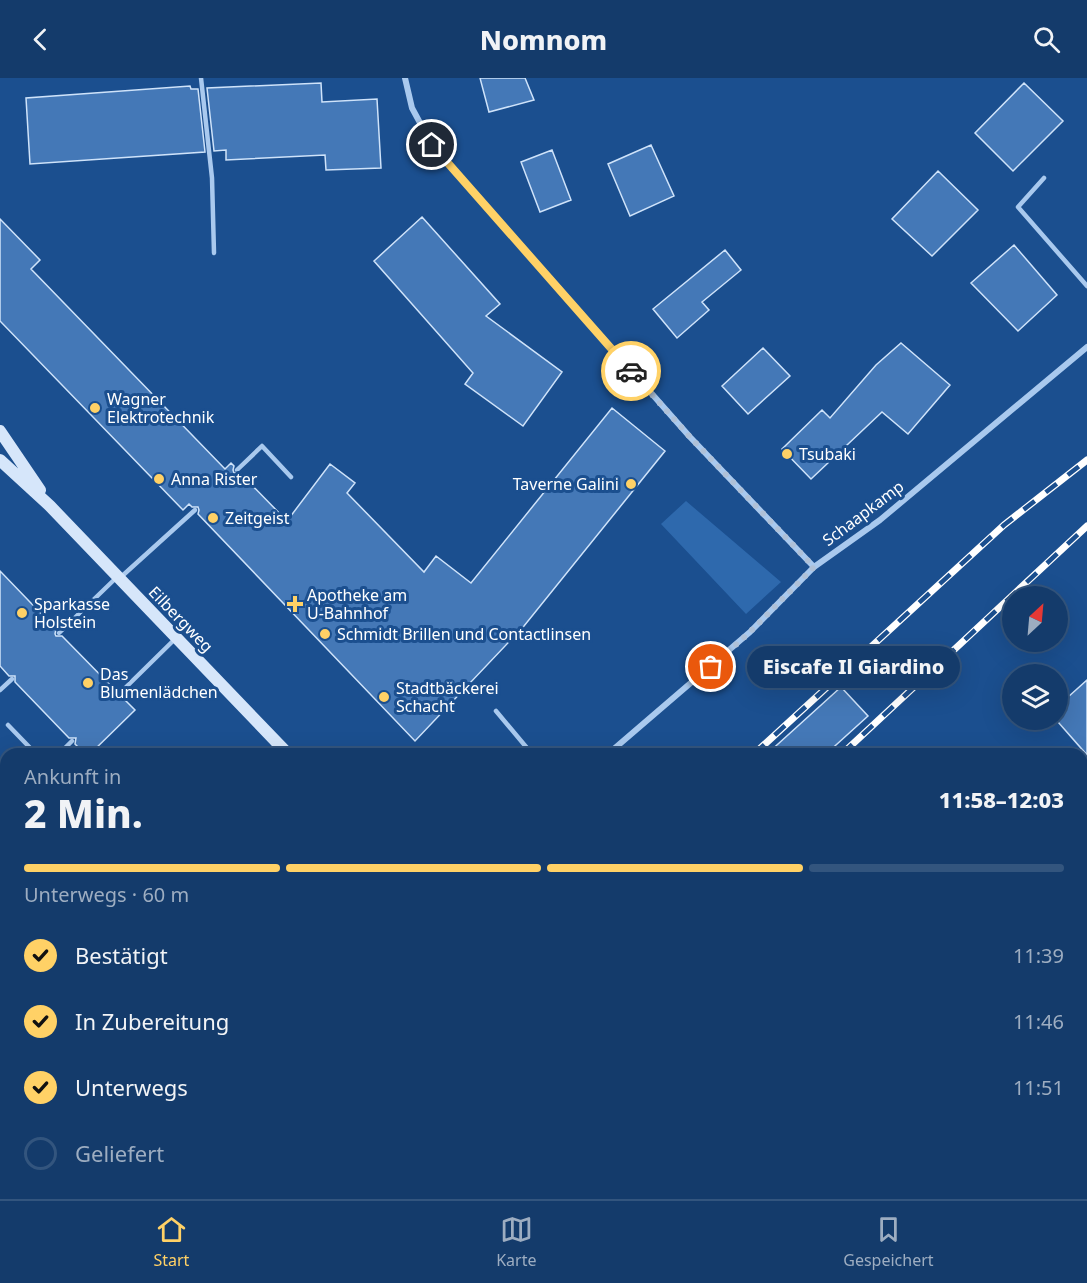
<!DOCTYPE html>
<html lang="de">
<head>
<meta charset="utf-8">
<style>
  :root { --surface:#143b6b; --page:#214673; --text:#f1f3f6; --muted:#9dadc1; --line:#33557e; --accent:#ffd166 }
  body { margin:0; font-family:"Noto Sans",sans-serif; background:var(--page); color:var(--text); height:100vh; display:flex; flex-direction:column; font-size:22px; white-space:nowrap }
  * { box-sizing:border-box; margin:0 }
  p { font-size:20px; color:var(--muted) }
  .icon { flex:none; width:33px; height:33px; fill:none; stroke:currentColor; stroke-width:2; stroke-linecap:round; stroke-linejoin:round }
  .map { position:relative; flex:1; overflow:hidden }
  .sheet { position:absolute; left:0px; top:670px; width:1088px; height:452px; display:flex; flex-direction:column; background:var(--surface); border-radius:18px 18px 0 0; box-shadow:0 6px 24px #0002,0 0 0 2px var(--line) }
  .sheet>* { flex:none }
  .needle { width:39px; rotate:26deg }
  .controls { position:absolute; left:1002px; top:508px; display:grid; gap:12px }
  .controls a { display:grid; place-items:center; width:66px; height:66px; border-radius:50%; background:var(--surface); box-shadow:0 6px 24px #0002,0 0 0 2px var(--line); font-size:30px }
  .pin { position:absolute; display:grid; place-items:center; width:51px; height:51px; color:#fff; margin:-26px; border:3px solid #fff; border-radius:50%; box-shadow:0 2px 6px #0007 }
  .courier { position:absolute; display:grid; place-items:center; width:60px; height:60px; margin:-30px; border:4px solid #ffd166; border-radius:50%; background:#fff; color:#222; box-shadow:0 2px 8px #0007 }
  .bubble { position:absolute; height:42px; border-radius:21px; background:var(--surface); box-shadow:0 6px 24px #0002,0 0 0 2px var(--line); font-size:20px; font-weight:800; line-height:42px; text-align:center }
  .overview em { font-style:normal; font-weight:800 }
  .overview div { display:flex; flex-direction:column-reverse }
  .overview { display:flex; align-items:center; justify-content:space-between; height:102px; padding:0 24px }
  h1 { font-size:39px; font-weight:800; line-height:45px }
  .bar { display:grid; grid-template-columns:repeat(4,1fr); gap:9px 6px; align-content:center; height:72px; padding:0 24px }
  .bar i { height:8px; border-radius:4px; background:var(--line) }
  .bar .current { background:var(--accent) }
  .bar p { grid-column:span 4 }
  ol { padding:0 24px; list-style:none }
  li { display:flex; align-items:center; gap:18px; height:66px }
  li p { margin-inline-start:auto }
  li .icon { padding:6px; border-radius:50%; background:var(--accent); color:#111; stroke-width:4 }
  li:last-child { color:var(--muted) }
  li i { width:33px; height:33px; border:3px solid var(--line); border-radius:50% }
  header { display:flex; justify-content:space-between; align-items:center; height:78px; padding:0 24px; background:var(--surface); font-size:27px; font-weight:800 }
  .menu { display:flex; justify-content:space-around; align-items:center; height:84px; border-top:2px solid var(--line); background:var(--surface); font-size:16px; color:var(--muted) }
  .menu a { display:grid; justify-items:center; gap:3px }
  .menu .current { color:var(--accent) }
  .map>svg:first-child { display:block }
</style>
</head>
<body>
<header><svg class="icon" aria-label="back" viewBox="0 0 24 24"><path d="M15 5l-7 7 7 7"/></svg>Nomnom<svg class="icon" aria-label="search" viewBox="0 0 24 24"><circle cx="10" cy="10" r="6"/><path d="M15 15l6 6"/></svg></header>
<div class="map">
<svg width="1087" height="1121" viewBox="0 0 1087 1121">
  <rect width="100%" height="100%" fill="#1b4f8f"/>
  <path fill="#2e69ad" d="M686 423 781 504 746 536 661 446Z
    M391 1116H654L659 1121H386Z"/>
  <path fill="#4478b7" stroke="#cfe3fa" stroke-width="1.5" d="M480 0H525L534 22 489 34Z
    M321 5 322 24 377 21 381 90 326 92 325 77 226 82V72L214 73 207 10Z
    M1024 5 1063 43 1013 93 975 55Z
    M190 8 191 11H198L205 74 30 86 26 20Z
    M651 67 674 118 630 138 608 86Z
    M552 72 571 122 540 134 521 84Z
    M938 93 978 132 932 178 892 141Z
    M422 139 500 226 486 238 562 294 523 348 465 306 473 295 374 183Z
    M0 141 40 182 31 191 225 391 231 385 234 388 233 392 234 395H240L287 443 330 386 355 405 347 415 424 494 436 478 471 505 612 330 665 373 524 548 415 663 198 436 199 432 198 429H192L189 426 183 432 0 243Z
    M1014 167 1057 217 1018 253 971 205Z
    M725 172 741 192 702 224 709 232 677 260 653 231Z
    M901 265 950 307 908 356 882 334 811 401 782 371 822 332 830 340 876 287Z
    M763 270 790 298 748 336 722 308Z
    M0 493 56 551 55 556 56 558H62L116 613 115 619 118 620 122 619 135 632 90 676H85L75 666 76 660H69L15 604V598H9L0 588Z
    M1087 602V677L1058 644V628Z
    M841 609 868 638 826 676H767Z"/>
  <g fill="none" stroke-linecap="round" stroke-linejoin="round">
    <path stroke="#a9c9ee" stroke-width="4.5" d="M201 0 212 100 214 175
      M1044 100 1018 129 1087 208
      M237 392 262 368 291 399
      M121 499 195 432
      M59 555 116 500
      M0 612 12 601
      M119 616 176 560
      M496 633 532 676
      M8 647 36 676
      M59 676 72 663
      M1082 893 1087 899"/>
    <path stroke="#a9c9ee" stroke-width="6" d="M405 0 412 30 432 67 690 359 814 489
      M608 676 750 554 814 489 880 442 1087 269
      M1082 834 1087 829
      M1082 971 1087 977
      M213 1121 218 1116"/>
    <path stroke="#d6e6fa" stroke-width="12" d="M0 353 40 412
      M0 382 50 428 288 676
      M714 1116 719 1121"/>
    <defs>
      <path id="rail" d="M754 676 1004 447 1087 382
        M842 676 1087 448
        M302 1121 307 1116
        M334 1121 340 1116"/>
    </defs>
    <use href="#rail" stroke="#fff" stroke-width="7"/>
    <use href="#rail" stroke="#1b4f8f" stroke-width="4.5" stroke-dasharray="14" stroke-linecap="butt"/>
  </g>
  <g fill="none" stroke-linecap="round" stroke-linejoin="round">
    <path stroke="#afc1d8" stroke-width="6" stroke-dasharray="0 10.8" d="M631 293 690 359 814 489 750 554 711 589"/>
    <path stroke="#ffd166" stroke-width="8" d="M432 67 631 293"/>
  </g>
  <g fill="#ffd166" stroke="#1b4f8f" stroke-width="2">
    <circle cx="95" cy="330" r="6"/>
    <circle cx="787" cy="376" r="6"/>
    <circle cx="159" cy="401" r="6"/>
    <circle cx="631" cy="406" r="6"/>
    <circle cx="213" cy="440" r="6"/>
    <path d="M292 517h6v6h6v6h-6v6h-6v-6h-6v-6h6z"/>
    <circle cx="22" cy="535" r="6"/>
    <circle cx="325" cy="556" r="6"/>
    <circle cx="88" cy="605" r="6"/>
    <circle cx="384" cy="619" r="6"/>
  </g>
  <g text-anchor="middle" stroke-width="6" stroke-linejoin="round" paint-order="stroke">
    <g font-size="16" fill="#fff" stroke="#1b4f8f" text-anchor="start">
      <text x="107" y="327">Wagner<tspan x="107" dy="18">Elektrotechnik</tspan></text>
      <text x="799" y="382">Tsubaki</text>
      <text x="171" y="407">Anna Rister</text>
      <text x="619" y="412" text-anchor="end">Taverne Galini</text>
      <text x="225" y="446">Zeitgeist</text>
      <text x="307" y="523">Apotheke am<tspan x="307" dy="18">U-Bahnhof</tspan></text>
      <text x="34" y="532">Sparkasse<tspan x="34" dy="18">Holstein</tspan></text>
      <text x="337" y="562">Schmidt Brillen und Contactlinsen</text>
      <text x="100" y="602">Das<tspan x="100" dy="18">Blumenlädchen</tspan></text>
      <text x="396" y="616">Stadtbäckerei<tspan x="396" dy="18">Schacht</tspan></text>
    </g>
    <g font-size="16" fill="#fff" stroke="#1b4f8f">
      <text transform="translate(863 435) rotate(-37)" y="6">Schaapkamp</text>
      <text transform="translate(181 541) rotate(46)" y="6">Eilbergweg</text>
    </g>
  </g>
</svg>
<div class="controls">
<a><svg class="needle" viewBox="-14 -14 28 28"><path d="M0-13l5 13h-10z" fill="#e53935"/><path d="M0 13l5-13h-10z" fill="#9dadc1"/></svg></a>
<a><svg class="icon" aria-label="layers" viewBox="0 0 24 24"><path d="M12 4l9 5-9 5-9-5zM3 14l9 5 9-5"/></svg></a>
</div>
<div class="pin" style="left:711px;top:589px;background:#ea580c"><svg class="icon" aria-label="bag" viewBox="0 0 24 24"><path d="M5 8h14l-1 12H6zM9 8a3 3 0 0 1 6 0"/></svg></div>
<div class="pin" style="left:432px;top:67px;background:#1f2937"><svg class="icon" aria-label="home" viewBox="0 0 24 24"><path d="M3 11l9-7 9 7M6 9v11h12V9"/></svg></div>
<div class="courier" style="left:631px;top:293px"><svg class="icon" aria-label="car" viewBox="0 0 24 24"><path d="M5 17H2v-5l4-1 3-4h7l3 4 3 1v5h-3M9 17h6M6 11h13"/><circle cx="7" cy="17" r="2"/><circle cx="17" cy="17" r="2"/></svg></div>
<div class="bubble" style="left:747px;top:568px;width:213px">Eiscafe Il Giardino</div>
<section class="sheet">
<div class="overview"><div><h1>2 Min.</h1><p>Ankunft in</p></div><em>11:58–12:03</em></div>
<div class="bar"><i class="current"></i><i class="current"></i><i class="current"></i><i></i><p>Unterwegs · 60 m</p></div>
<ol>
<li><svg class="icon" aria-label="check" viewBox="0 0 24 24"><path d="M5 12l5 5 9-10"/></svg>Bestätigt<p>11:39</p></li>
<li><svg class="icon" aria-label="check" viewBox="0 0 24 24"><path d="M5 12l5 5 9-10"/></svg>In Zubereitung<p>11:46</p></li>
<li><svg class="icon" aria-label="check" viewBox="0 0 24 24"><path d="M5 12l5 5 9-10"/></svg>Unterwegs<p>11:51</p></li>
<li><i></i>Geliefert</li>
</ol>
</section>
</div>
<nav class="menu">
<a class="current"><svg class="icon" aria-label="home" viewBox="0 0 24 24"><path d="M3 11l9-7 9 7M6 9v11h12V9"/></svg>Start</a>
<a><svg class="icon" aria-label="map" viewBox="0 0 24 24"><path d="M3 6l6-2 6 2 6-2v14l-6 2-6-2-6 2zM9 4v14M15 6v14"/></svg>Karte</a>
<a><svg class="icon" aria-label="saved" viewBox="0 0 24 24"><path d="M7 4h10v16l-5-4-5 4z"/></svg>Gespeichert</a>
</nav>
</body>
</html>
